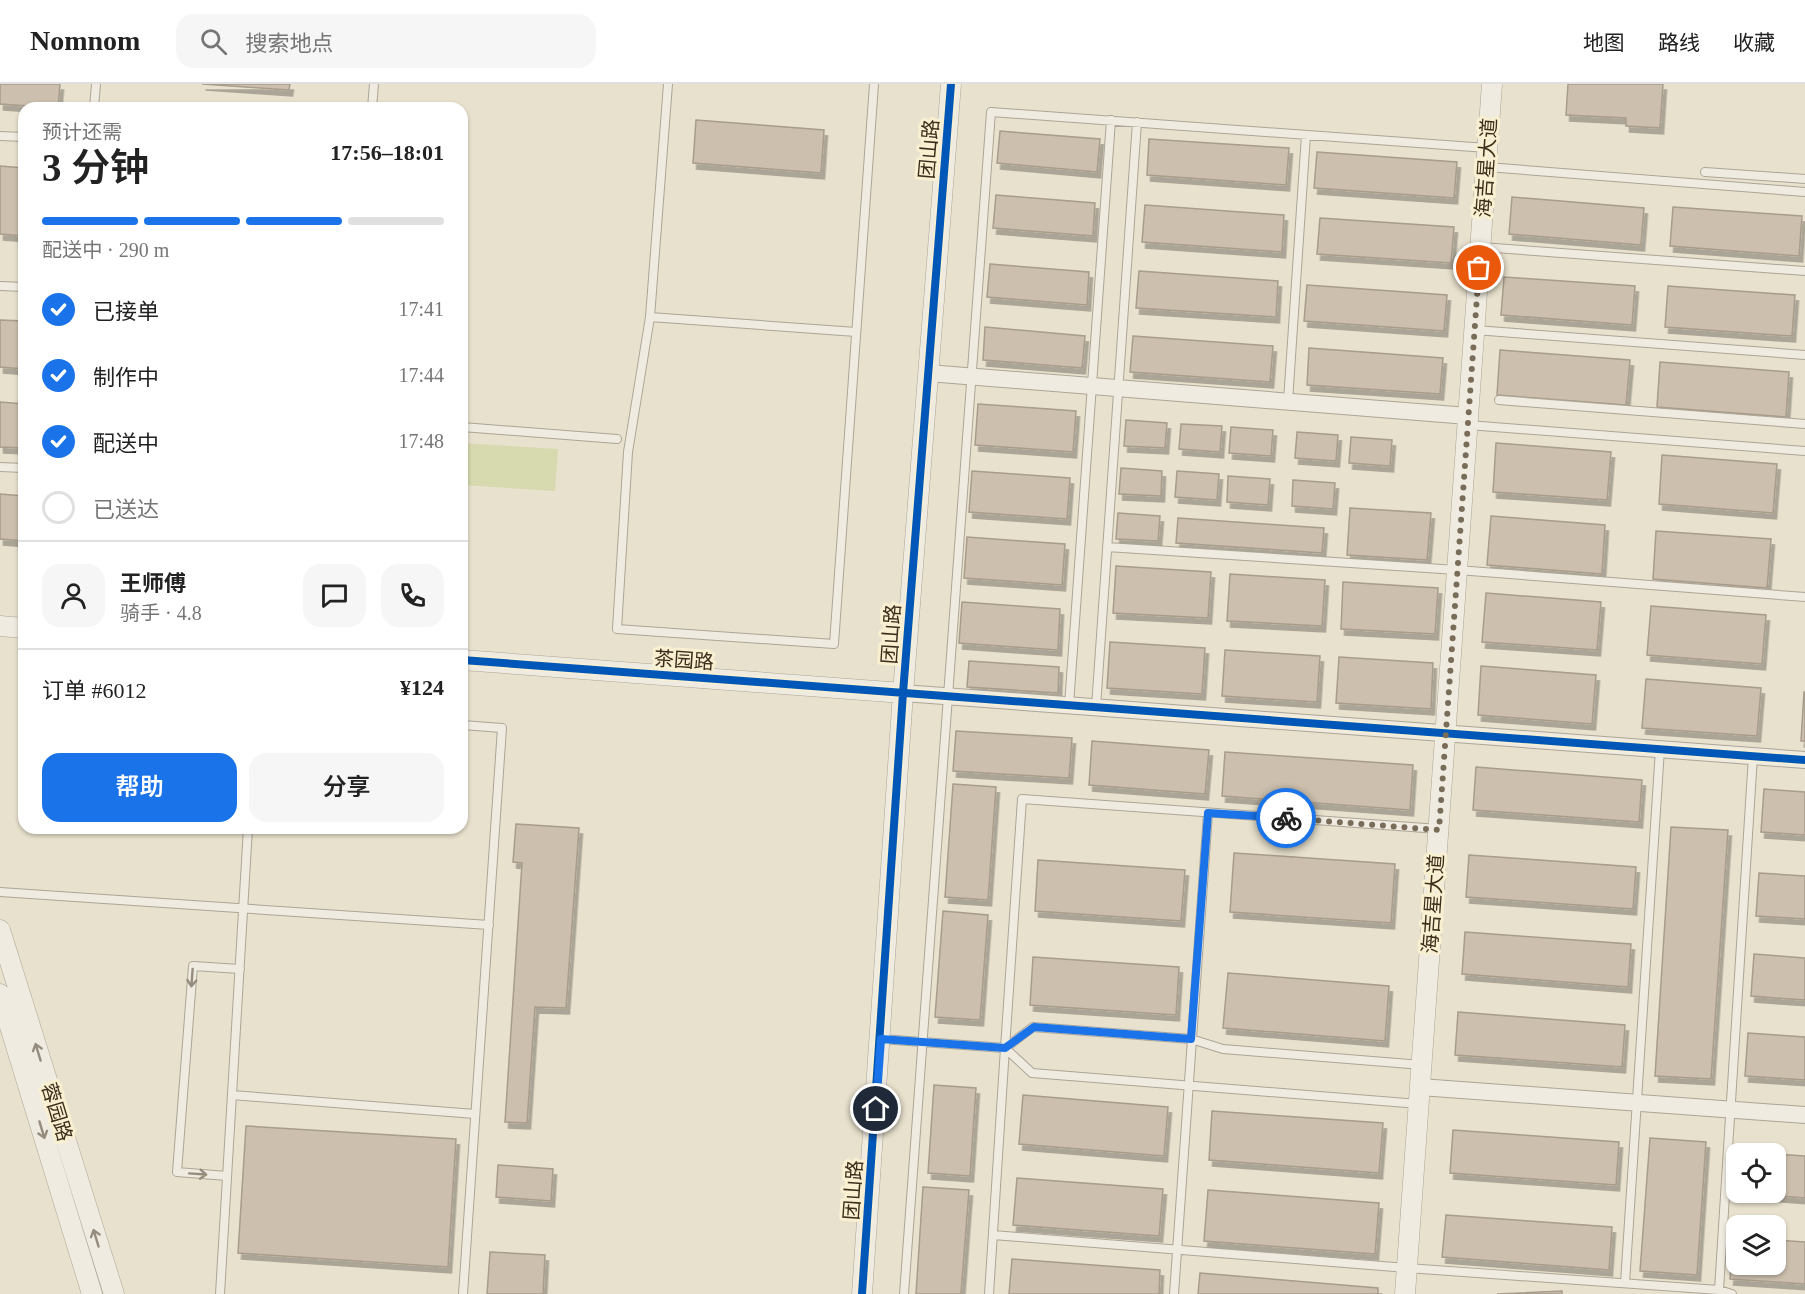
<!DOCTYPE html>
<html lang="zh">
<head>
<meta charset="utf-8">
<style>
  :root { --surface:#fff; --page:#f6f6f6; --text:#222; --muted:#767676; --line:#e0e0e0; --accent:#1a73e8 }
  body { margin:0; font-family:"Times New Roman","Noto Sans SC",serif; background:var(--page); color:var(--text); height:100vh; display:flex; flex-direction:column; font-size:22px; white-space:nowrap }
  * { box-sizing:border-box; margin:0 }
  p { font-size:20px; color:var(--muted) }
  .icon { flex:none; width:33px; height:33px; fill:none; stroke:currentColor; stroke-width:2; stroke-linecap:round; stroke-linejoin:round }
  .map { position:relative; flex:1; overflow:hidden }
  .drawer { position:absolute; left:18px; top:18px; width:450px; height:732px; display:flex; flex-direction:column; background:var(--surface); border-radius:18px; box-shadow:0 2px 4px #0004 }
  .drawer>* { flex:none }
  .fabs { position:absolute; left:1726px; top:1059px; display:grid; gap:12px }
  .fabs a { display:grid; place-items:center; width:60px; height:60px; border-radius:12px; background:var(--surface); box-shadow:0 2px 4px #0004; font-size:30px }
  .pin { position:absolute; display:grid; place-items:center; width:51px; height:51px; color:#fff; margin:-26px; border:3px solid #fff; border-radius:50%; box-shadow:0 2px 6px #0007 }
  .courier { position:absolute; display:grid; place-items:center; width:60px; height:60px; margin:-30px; border:4px solid #1a73e8; border-radius:50%; background:#fff; color:#222; box-shadow:0 2px 8px #0007 }
  .summary em { font-style:normal; font-weight:600 }
  .summary div { display:flex; flex-direction:column-reverse }
  .summary { display:flex; align-items:center; justify-content:space-between; height:102px; padding:0 24px }
  h1 { font-size:39px; font-weight:600; line-height:45px }
  .bar { display:grid; grid-template-columns:repeat(4,1fr); gap:9px 6px; align-content:center; height:72px; padding:0 24px }
  .bar i { height:8px; border-radius:4px; background:var(--line) }
  .bar .on { background:var(--accent) }
  .bar p { grid-column:span 4 }
  .line { display:flex; align-items:center; gap:15px; padding:0 24px; border-top:2px solid var(--line) }
  .line div { flex:1 }
  .round { display:grid; place-items:center; flex:none; width:63px; height:63px; border-radius:18px; background:var(--page) }
  ol { padding:0 24px; list-style:none }
  li { display:flex; align-items:center; gap:18px; height:66px }
  li p { margin-inline-start:auto }
  li .icon { padding:6px; border-radius:50%; background:var(--accent); color:#fff; stroke-width:4 }
  li:last-child { color:var(--muted) }
  li i { width:33px; height:33px; border:3px solid var(--line); border-radius:50% }
  .cta { display:flex; gap:12px; margin-top:auto; padding:12px 24px }
  .cta a { flex:1; height:69px; border-radius:18px; background:var(--accent); color:#fff; font-size:24px; font-weight:600; line-height:69px; text-align:center }
  .cta a+a { background:var(--page); color:var(--text) }
  header { display:flex; align-items:center; gap:36px; box-sizing:border-box; height:84px; padding:0 30px; background:var(--surface); border-bottom:2px solid var(--line) }
  header strong { font-size:28px }
  nav { display:flex; gap:33px; margin-inline-start:auto; font-size:21px }
  .search { width:420px; height:54px; background:var(--page); display:flex; align-items:center; gap:15px; box-sizing:border-box; padding:0 21px; border-radius:18px; color:var(--muted); font-size:22px }
  .map>svg:first-child { display:block }
</style>
</head>
<body>
<header>
<strong>Nomnom</strong>
<div class="search"><svg class="icon" aria-label="search" viewBox="0 0 24 24"><circle cx="10" cy="10" r="6"/><path d="M15 15l6 6"/></svg>搜索地点</div>
<nav><a>地图</a><a>路线</a><a>收藏</a></nav>
</header>
<div class="map">
<svg width="1805" height="1210" viewBox="0 0 1805 1210">
  <defs>
    <filter id="shadow"><feDropShadow dx="3.5" dy="6" stdDeviation="0" flood-color="#0004"/></filter>
  </defs>
  <rect width="100%" height="100%" fill="#e8e1cd"/>
  <path fill="#d7d9ae" d="M462 359 558 365 555 407 462 401Z"/>
  <path fill="#ccbfad" stroke="#a89c8c" stroke-width="1.5" filter="url(#shadow)" d="M0 0H60L58 24 0 20Z
    M202 0H290L289 6Z
    M1568 0H1663L1660 44 1626 42V34L1566 31Z
    M696 36 824 46 821 89 693 79Z
    M1000 47 1100 55 1097 88 997 79Z
    M1149 55 1289 64 1286 101 1147 91Z
    M1317 68 1457 78 1454 114 1314 104Z
    M0 82 24 84V152L0 150Z
    M996 111 1095 119 1093 152 993 144Z
    M1512 113 1644 124 1641 161 1509 150Z
    M1145 121 1284 131 1282 168 1142 158Z
    M1673 123 1802 132 1799 172 1670 162Z
    M1320 134 1454 143 1451 179 1317 170Z
    M990 180 1089 188 1087 221 987 213Z
    M1139 187 1278 197 1276 233 1136 224Z
    M1504 193 1635 202 1632 241 1501 231Z
    M1307 201 1447 211 1444 247 1304 237Z
    M1668 202 1795 211 1792 252 1665 243Z
    M0 236 24 237V285L0 283Z
    M985 243 1085 252 1082 284 983 276Z
    M1133 252 1273 262 1270 298 1130 288Z
    M1309 264 1443 274 1440 310 1307 301Z
    M1500 266 1630 276 1626 321 1497 311Z
    M1660 278 1789 288 1786 333 1657 323Z
    M0 318 24 320V364L0 363Z
    M978 320 1076 327 1073 368 975 361Z
    M1126 336 1167 339 1165 364 1124 362Z
    M1181 340 1222 342 1220 368 1179 365Z
    M1231 343 1273 346 1271 372 1229 369Z
    M1297 348 1338 351 1336 377 1295 374Z
    M1351 353 1392 356 1390 382 1349 379Z
    M1496 359 1611 368 1607 416 1493 408Z
    M1662 371 1777 380 1773 429 1659 420Z
    M1121 384 1162 387 1161 412 1119 410Z
    M972 387 1070 394 1067 435 969 428Z
    M1177 387 1219 390 1217 416 1175 413Z
    M1228 392 1270 395 1268 421 1227 418Z
    M1293 396 1335 399 1333 425 1292 422Z
    M0 410 24 412V457L0 455Z
    M1350 424 1431 429 1427 476 1347 471Z
    M1118 429 1160 432 1158 457 1116 455Z
    M1491 432 1605 441 1602 490 1487 481Z
    M1178 434 1324 444 1322 469 1176 459Z
    M1656 447 1771 455 1767 504 1653 495Z
    M967 453 1065 460 1062 501 964 494Z
    M1116 482 1211 488 1208 534 1113 529Z
    M1230 490 1325 496 1322 542 1227 537Z
    M1343 498 1438 504 1435 550 1341 545Z
    M1486 509 1601 518 1597 566 1482 558Z
    M962 518 1060 525 1058 566 959 559Z
    M1651 522 1766 531 1762 580 1647 571Z
    M1110 558 1205 564 1202 610 1107 604Z
    M1225 566 1320 572 1317 618 1222 612Z
    M1339 573 1433 579 1431 625 1336 619Z
    M969 577 1059 583 1058 609 967 603Z
    M1481 582 1596 591 1592 640 1478 631Z
    M1646 595 1761 604 1757 652 1642 644Z
    M1804 608H1805V657H1801Z
    M956 647 1072 654 1069 694 953 687Z
    M1092 657 1209 666 1205 710 1089 701Z
    M1225 668 1413 681 1410 726 1222 712Z
    M1476 683 1642 696 1639 738 1473 726Z
    M953 700 996 703 988 816 945 813Z
    M1764 705 1805 708V751L1761 748Z
    M516 740 579 744 566 924 535 923 527 1039 505 1038 522 779 513 778Z
    M1671 743 1728 746 1711 995 1655 992Z
    M1234 769 1395 780 1391 839 1230 828Z
    M1469 771 1636 783 1633 825 1466 813Z
    M1038 776 1185 786 1181 837 1035 827Z
    M1759 789 1805 792V835L1756 832Z
    M943 827 988 831 980 936 935 933Z
    M1465 848 1631 860 1628 903 1462 890Z
    M1754 870 1805 874V916L1751 912Z
    M1033 873 1179 883 1176 931 1030 921Z
    M1228 889 1389 902 1385 957 1223 944Z
    M1458 928 1625 941 1622 983 1455 971Z
    M1748 949 1805 953V996L1745 992Z
    M934 1001 976 1004 970 1092 928 1089Z
    M1023 1011 1168 1023 1164 1072 1019 1060Z
    M1212 1027 1383 1039 1379 1089 1209 1076Z
    M246 1042 456 1055 448 1183 238 1169Z
    M1453 1046 1619 1058 1616 1101 1450 1089Z
    M1650 1054 1706 1058 1697 1191 1640 1187Z
    M1742 1067 1775 1070H1742Z
    M1776 1070 1805 1072V1114L1739 1109 1776 1108Z
    M498 1081 553 1085 551 1117 496 1113Z
    M1017 1094 1163 1105 1159 1152 1013 1141Z
    M923 1103 969 1106 961 1210H916Z
    M1208 1106 1379 1119 1375 1170 1204 1157Z
    M1446 1131 1612 1143 1609 1186 1442 1173Z
    M1733 1152 1737 1153V1180H1776V1156L1805 1158V1200L1730 1195Z
    M490 1168 545 1171 543 1210H487Z
    M1012 1175 1160 1186 1159 1210H1009Z
    M1200 1189 1378 1204V1210H1198Z
    M1562 1207V1210H1497Z"/>
  <g fill="none" stroke-linecap="round" stroke-linejoin="round">
    <defs>
      <path id="service" d="M94 24 96 0
        M372 24 374 0
        M0 52 24 53
        M1487 83 1805 108
        M1705 88 1805 95
        M1481 163 1805 187
        M0 202 24 203
        M650 233 668 0
        M1475 246 1805 271
        M856 248 650 233 628 368 617 545 834 560 874 0
        M1499 316 1805 340
        M1288 317 1306 51
        M1468 341 1805 367
        M462 343 617 355
        M0 383 24 384
        M1107 463 1457 486 1805 513
        M1069 621 1111 36
        M1096 623 1137 38
        M462 641 502 644 463 1210
        M0 808 489 841
        M881 955 1005 964 1022 715 1439 745
        M1005 964 1033 943 1191 955 1223 965 1422 981
        M1005 964 1032 989 1419 1020
        M232 1011 475 1030
        M227 1092 177 1088 193 882 240 885
        M993 1151 1407 1184 1719 1206 1753 672
        M1625 1199 1660 665
        M1719 1206 1732 1210
        M220 1210 248 744
        M904 1210 991 28 1487 64
        M989 1210 1005 964
        M1174 1210 1208 729"/>
      <path id="minor" d="M928 289 1468 332
        M903 609 1805 676
        M1420 1003 1805 1031"/>
      <path id="tertiary" d="M0 542 24 544
        M462 576 903 609
        M0 846 114 1210
        M0 910 92 1210
        M862 1210 903 609 951 0
        M1405 1210 1492 0"/>
    </defs>
    <use href="#service" stroke="#ada596" stroke-width="10"/>
    <use href="#minor" stroke="#ada596" stroke-width="18"/>
    <use href="#tertiary" stroke="#ada596" stroke-width="21"/>
    <use href="#service" stroke="#efebe0" stroke-width="8"/>
    <use href="#minor" stroke="#efebe0" stroke-width="16"/>
    <use href="#tertiary" stroke="#efebe0" stroke-width="20"/>
    <defs>
      <path id="cycleway" d="M462 576 1805 676
        M862 1210 903 609 951 0"/>
    </defs>
    <use href="#cycleway" stroke="#f9f0d2" stroke-width="11"/>
    <use href="#cycleway" stroke="#0057b8" stroke-width="8"/>
  </g>
  <defs><path id="oneway-shaft" d="M-6 0H5M1.5-3L5.5 0L1.5 3" fill="none" stroke-width="1.6" stroke-linecap="round" stroke-linejoin="round" transform="scale(1.5)"/></defs>
  <g stroke="#968c7e">
    <use href="#oneway-shaft" transform="translate(192 894) rotate(94)"/>
    <use href="#oneway-shaft" transform="translate(38 968) rotate(-107)"/>
    <use href="#oneway-shaft" transform="translate(42 1046) rotate(73)"/>
    <use href="#oneway-shaft" transform="translate(198 1090) rotate(4)"/>
    <use href="#oneway-shaft" transform="translate(96 1154) rotate(-107)"/>
  </g>
  <g fill="none" stroke-linecap="round" stroke-linejoin="round">
    <path stroke="#796d5a" stroke-width="6" stroke-dasharray="0 10.8" d="M1286 734 1439 746 1479 184"/>
    <path stroke="#1a73e8" stroke-width="8" d="M876 1025 881 955 1005 964 1034 943 1191 955 1208 729 1286 734"/>
  </g>
  <g text-anchor="middle" stroke-width="6" stroke-linejoin="round" paint-order="stroke">
    <g font-size="20" fill="#3d2e1c" stroke="#f9f0d2">
      <text transform="translate(929 65) rotate(-85)" y="7">团山路</text>
      <text transform="translate(1486 84) rotate(-86)" y="7">海吉星大道</text>
      <text transform="translate(891 550) rotate(-86)" y="7">团山路</text>
      <text transform="translate(684 576) rotate(4)" y="7">茶园路</text>
      <text transform="translate(1433 820) rotate(-86)" y="7">海吉星大道</text>
      <text transform="translate(57 1028) rotate(73)" y="7">蓉园路</text>
      <text transform="translate(853 1106) rotate(-86)" y="7">团山路</text>
    </g>
  </g>
</svg>
<div class="fabs">
<a><svg class="icon" aria-label="locate" viewBox="0 0 24 24"><circle cx="12" cy="12" r="6"/><path d="M12 2v4M12 18v4M2 12h4M18 12h4"/></svg></a>
<a><svg class="icon" aria-label="layers" viewBox="0 0 24 24"><path d="M12 4l9 5-9 5-9-5zM3 14l9 5 9-5"/></svg></a>
</div>
<div class="pin" style="left:1479px;top:184px;background:#ea580c"><svg class="icon" aria-label="bag" viewBox="0 0 24 24"><path d="M5 8h14l-1 12H6zM9 8a3 3 0 0 1 6 0"/></svg></div>
<div class="pin" style="left:876px;top:1025px;background:#1f2937"><svg class="icon" aria-label="home" viewBox="0 0 24 24"><path d="M3 11l9-7 9 7M6 9v11h12V9"/></svg></div>
<div class="courier" style="left:1286px;top:734px"><svg class="icon" aria-label="bike" viewBox="0 0 24 24"><circle cx="6" cy="16" r="4"/><circle cx="18" cy="16" r="4"/><path d="M6 16l4-8h5l3 8M10 8l3 8H6M13 5h3"/></svg></div>
<section class="drawer">
<div class="summary"><div><h1>3 分钟</h1><p>预计还需</p></div><em>17:56–18:01</em></div>
<div class="bar"><i class="on"></i><i class="on"></i><i class="on"></i><i></i><p>配送中 · 290 m</p></div>
<ol>
<li><svg class="icon" aria-label="check" viewBox="0 0 24 24"><path d="M5 12l5 5 9-10"/></svg>已接单<p>17:41</p></li>
<li><svg class="icon" aria-label="check" viewBox="0 0 24 24"><path d="M5 12l5 5 9-10"/></svg>制作中<p>17:44</p></li>
<li><svg class="icon" aria-label="check" viewBox="0 0 24 24"><path d="M5 12l5 5 9-10"/></svg>配送中<p>17:48</p></li>
<li><i></i>已送达</li>
</ol>
<div class="line" style="height:108px"><a class="round"><svg class="icon" aria-label="person" viewBox="0 0 24 24"><circle cx="12" cy="8" r="4"/><path d="M4 21q1-7 8-7t8 7"/></svg></a><div><b>王师傅</b><p>骑手 · 4.8</p></div><a class="round"><svg class="icon" aria-label="chat" viewBox="0 0 24 24"><path d="M4 5h16v11H9l-5 4z"/></svg></a><a class="round"><svg class="icon" aria-label="phone" viewBox="0 0 24 24"><path d="M5 4h4l2 5-3 2q2 4 5 5l2-3 5 2v4C11 20 4 13 5 4z"/></svg></a></div>
<div class="line" style="height:78px"><div>订单 #6012</div><b>¥124</b></div>
<div class="cta"><a>帮助</a><a>分享</a></div>
</section>
</div>
</body>
</html>
